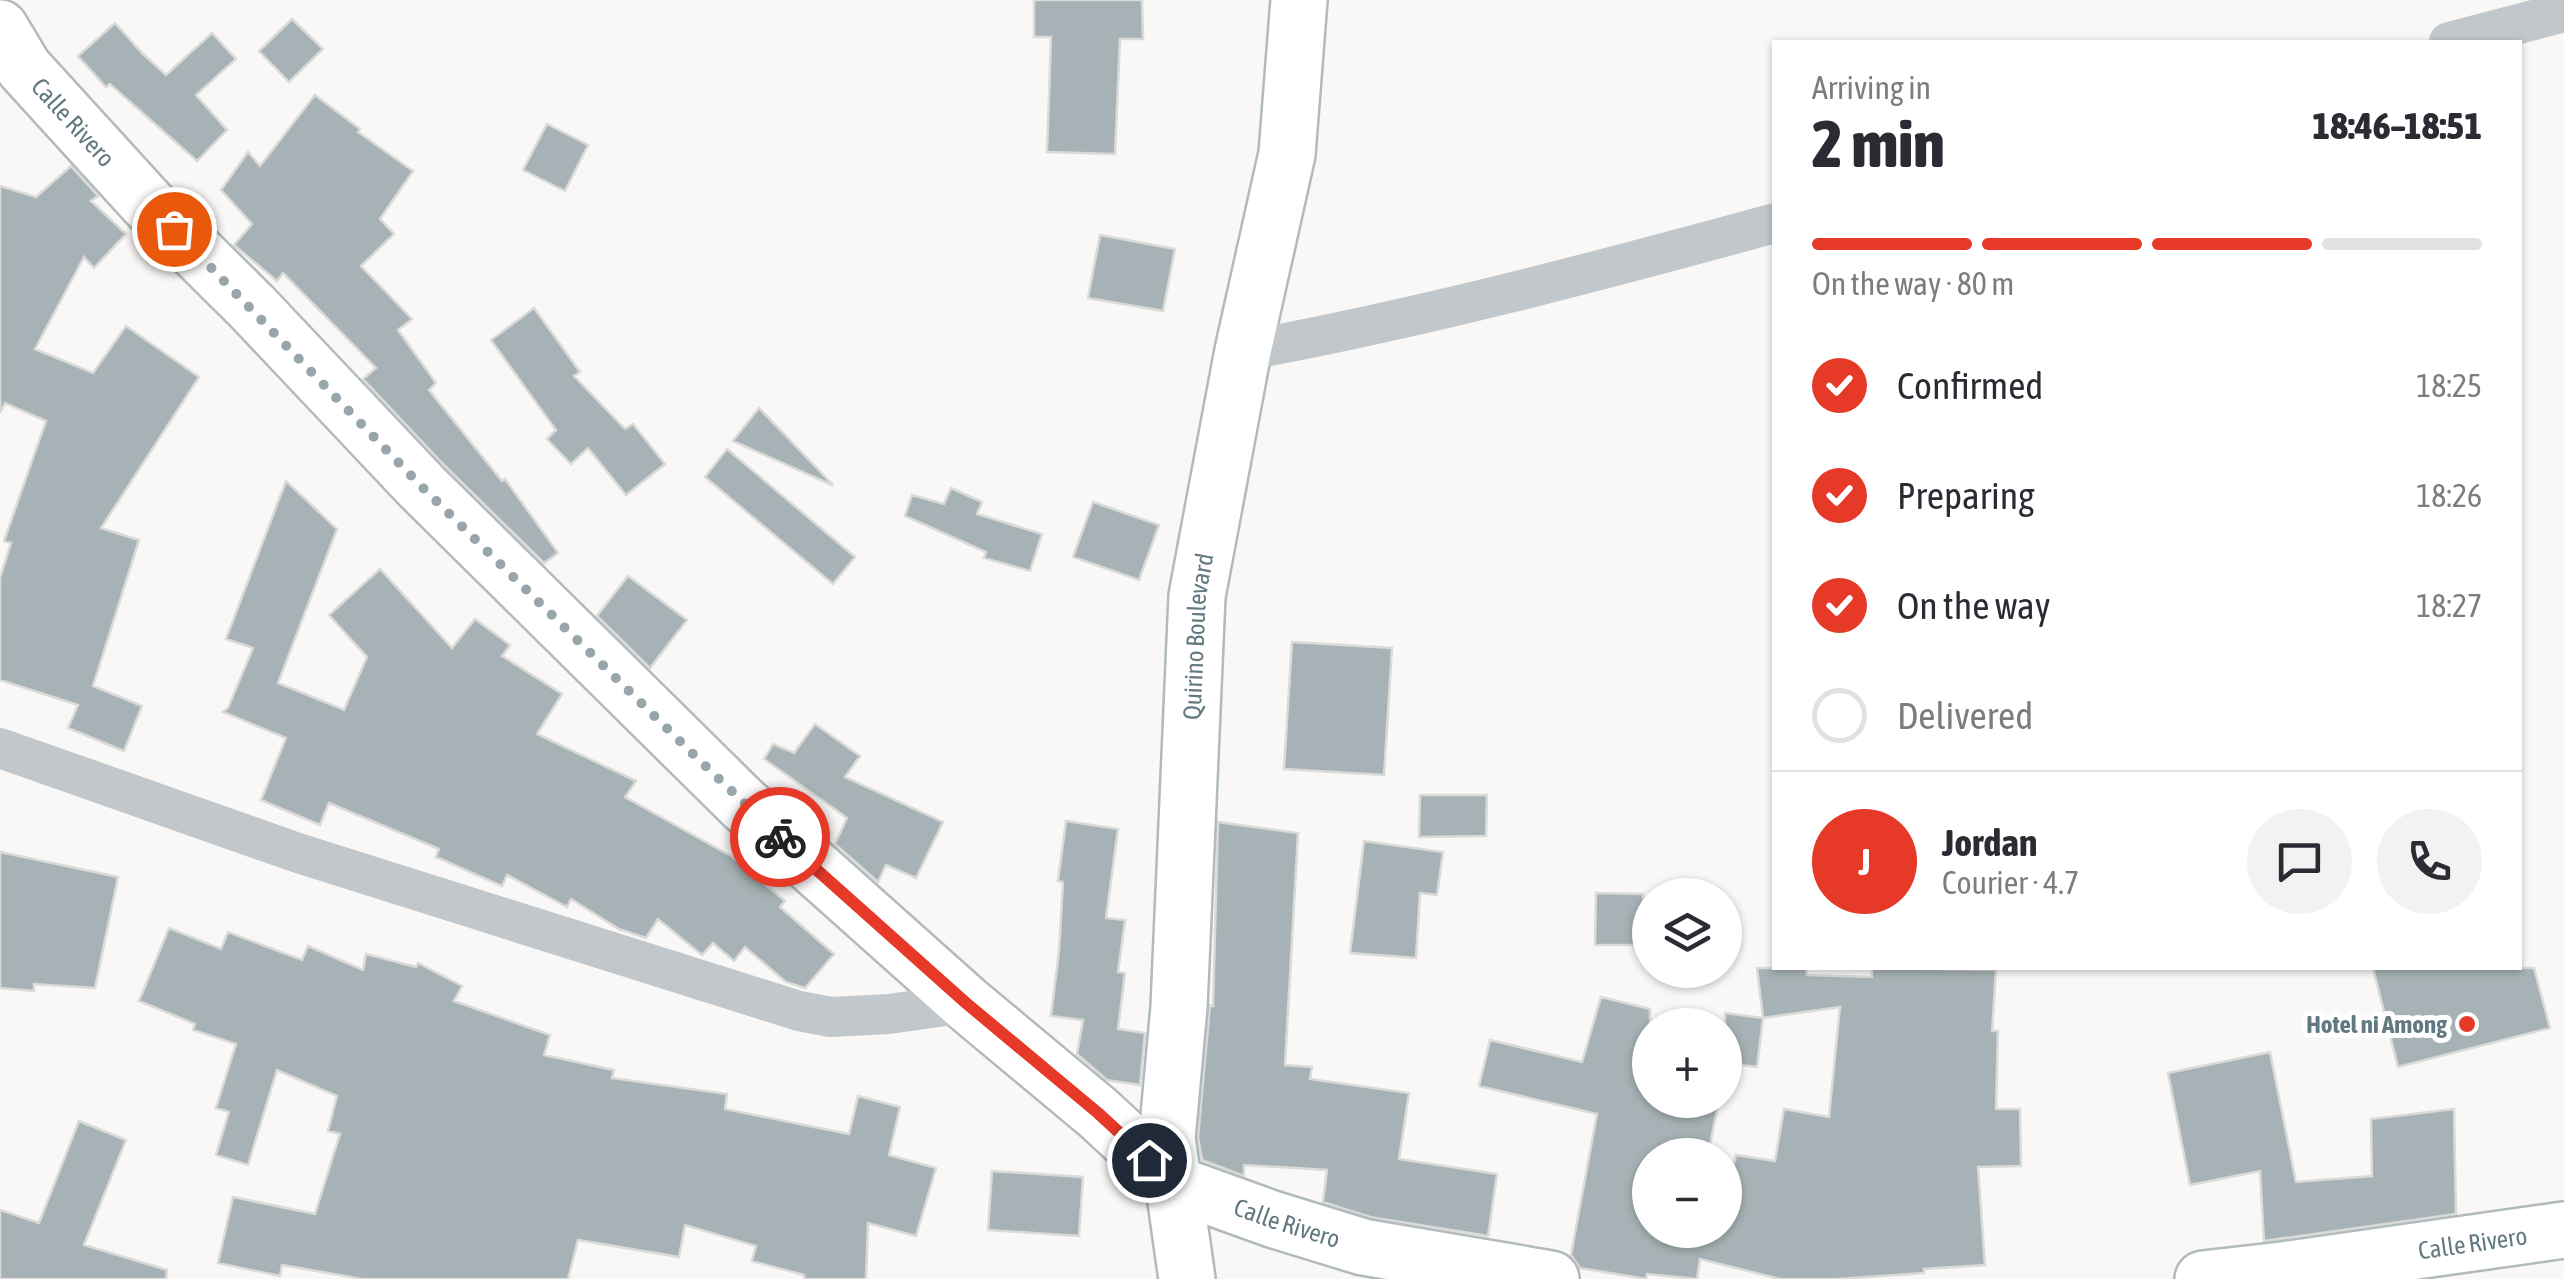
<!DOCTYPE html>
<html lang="en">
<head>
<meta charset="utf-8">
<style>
  :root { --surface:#fff; --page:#f2f2f3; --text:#2b2b33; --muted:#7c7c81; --line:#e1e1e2; --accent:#e63928 }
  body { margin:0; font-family:"Asap Condensed",sans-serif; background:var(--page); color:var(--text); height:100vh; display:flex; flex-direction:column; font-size:38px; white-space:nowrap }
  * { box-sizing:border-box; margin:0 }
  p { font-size:32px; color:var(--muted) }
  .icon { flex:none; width:55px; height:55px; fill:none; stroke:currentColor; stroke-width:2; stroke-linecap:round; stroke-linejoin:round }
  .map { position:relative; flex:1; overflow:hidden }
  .panel { position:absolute; left:1772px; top:40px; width:750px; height:930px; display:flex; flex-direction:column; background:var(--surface); border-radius:0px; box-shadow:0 2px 8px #0004 }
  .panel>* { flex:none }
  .fabs { position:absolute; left:1632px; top:878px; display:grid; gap:20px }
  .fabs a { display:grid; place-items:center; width:110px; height:110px; border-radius:50%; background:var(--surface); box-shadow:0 2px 8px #0004; font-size:50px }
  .pin { position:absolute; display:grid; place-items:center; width:85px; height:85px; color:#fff; margin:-42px; border:5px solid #fff; border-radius:50%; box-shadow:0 2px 10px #0007 }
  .courier { position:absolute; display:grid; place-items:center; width:100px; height:100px; margin:-50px; border:8px solid #e63928; border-radius:50%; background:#fff; color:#222; box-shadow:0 2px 12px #0007 }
  .headline em { font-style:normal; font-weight:800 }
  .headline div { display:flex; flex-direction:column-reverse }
  .headline { display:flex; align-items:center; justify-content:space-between; height:170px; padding:0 40px }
  h1 { font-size:65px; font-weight:800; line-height:75px }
  .bar { display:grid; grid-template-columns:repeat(4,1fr); gap:15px 10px; align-content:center; height:120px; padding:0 40px }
  .bar i { height:12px; border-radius:8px; background:var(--line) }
  .bar .active { background:var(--accent) }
  .bar p { grid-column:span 4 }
  .line { display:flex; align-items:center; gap:25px; padding:0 40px; border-top:2px solid var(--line) }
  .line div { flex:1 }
  .round { display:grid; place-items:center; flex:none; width:105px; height:105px; border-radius:52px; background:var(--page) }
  ol { padding:0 40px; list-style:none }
  li { display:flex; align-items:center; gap:30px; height:110px }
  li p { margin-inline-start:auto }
  li .icon { padding:10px; border-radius:50%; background:var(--accent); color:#fff; stroke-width:4 }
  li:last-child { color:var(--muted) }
  li i { width:55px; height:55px; border:5px solid var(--line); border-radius:50% }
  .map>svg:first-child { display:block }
</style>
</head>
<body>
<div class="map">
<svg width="2564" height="1279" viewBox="0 0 2564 1279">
  <rect width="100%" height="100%" fill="#f9f8f6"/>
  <path fill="#a6b2b5" stroke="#dadad8" stroke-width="2.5" d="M1034 0H1142L1143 39H1120L1115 154 1047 152 1051 37H1034Z
    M292 19 323 49 289 82 259 51Z
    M115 23 142 53 166 75 212 33 236 59 196 95 227 130 197 161 110 84 106 87 78 56Z
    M315 95 360 129 358 132 413 171 380 219 394 234 361 266 412 319 398 330 436 383 429 390 502 481 505 479 558 553 544 563 443 464 363 379 376 368 283 273 277 281 234 245 252 224 221 190 248 152 260 166Z
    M547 124 588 145 565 191 523 170Z
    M71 166 98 196 91 201 126 234 94 268 84 257 35 349 93 373 126 326 199 377 101 528 139 540 93 686 142 706 124 751 68 728 78 705 0 680V578L11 543 4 541 46 421 5 403 0 413V186L36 197Z
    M1100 235 1175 249 1163 311 1088 298Z
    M534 308 580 372 574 376 625 429 633 424 665 464 626 495 588 448 571 464 547 439 556 430 491 340Z
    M759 408 832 484V485L733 441Z
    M727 449 855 557 833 584 705 477Z
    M286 481 337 529 278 683 344 710 367 657 329 615 380 569 452 648 475 619 510 645 502 656 562 694 537 734 636 781 625 797 731 856 785 901 780 907 834 954 805 988 786 982 745 947 734 961 713 943 702 955 658 919 646 938 619 929 571 899 567 907 507 875 502 886 436 857 439 849 329 803 320 825 261 800 286 738 223 712 228 708 253 648 226 639Z
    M951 488 982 502 977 514 1042 534 1030 571 984 558 986 552 905 516 912 495 944 504Z
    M1093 502 1159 525 1139 580 1073 557Z
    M628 576 687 620 650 668 597 616Z
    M1292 642 1392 648 1384 775 1284 769Z
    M815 724 860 756 845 777 943 822 916 878 886 865 878 882 835 844 847 818 764 759 773 744 794 753Z
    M1420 795H1487L1486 836 1419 837Z
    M1066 821 1118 829 1106 918 1125 920 1118 972 1125 973 1118 1029 1145 1033 1140 1085 1107 1080 1077 1054 1083 1020 1051 1016 1059 951 1063 882 1058 881Z
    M1218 822 1298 833 1285 1065 1312 1067 1310 1079 1409 1093 1399 1159 1497 1174 1488 1236 1370 1217 1323 1202 1327 1170 1244 1165V1176L1202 1160 1198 1137 1210 1005 1213 1006Z
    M1364 841 1443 852 1437 895 1420 893 1416 958 1350 953Z
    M0 852 118 877 95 988 34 984V991L0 988Z
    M1596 893 1643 894V945H1595Z
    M169 928 221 949 228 932 302 960 308 946 363 970 366 954 416 967 418 963 462 986 454 1001 550 1035 544 1055 614 1070 612 1078 727 1094 725 1109 849 1134 858 1096 900 1107 889 1155 936 1168 916 1236 868 1223 866 1279H804V1275L752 1261 756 1246 685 1225 679 1257 578 1240 568 1279H362L282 1265 280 1276 218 1263 233 1197 315 1214 340 1134 328 1131 337 1096 277 1070 248 1165 216 1155 229 1112 216 1108 236 1044 193 1030 195 1024 139 1001Z
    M1757 968H1806L1807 975 1872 977V968L1996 970 1992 1031H1998L1996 1109H2020L2021 1166 1978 1167 1985 1265 1924 1269V1273L1838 1279H1780L1700 1259 1697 1279 1647 1274 1646 1279 1580 1268 1571 1255 1597 1114 1479 1086 1490 1040 1582 1062 1601 997 1650 1009V1100H1719L1708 1155H1650V1230H1725V1201L1736 1155 1775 1161 1784 1109 1829 1117 1840 1007 1763 1018Z
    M2373 968H2534L2550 1028 2398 1067Z
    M1725 1013 1763 1018 1757 1067 1725 1063Z
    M2270 1052 2296 1182 2372 1176 2371 1119 2454 1109 2456 1214 2264 1241 2260 1171 2190 1185 2168 1073Z
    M79 1121 126 1140 84 1245 167 1270 166 1279H0V1210L39 1223Z
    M992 1171 1083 1177 1079 1236 988 1230Z"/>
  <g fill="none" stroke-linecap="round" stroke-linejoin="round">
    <defs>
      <g id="secondary">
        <path id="s1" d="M0 28 24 68 147 203 252 307 421 486 743 804 966 1003 1098 1113 1175 1184 1272 1219 1363 1247 1551 1279"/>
        <path id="s2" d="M1187 1279 1167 1138 1179 1007 1197 596 1243 351 1287 154 1299 0"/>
        <path id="s3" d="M2203 1279 2282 1270 2564 1230"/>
      </g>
    </defs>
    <use href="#secondary" stroke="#b1babd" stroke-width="60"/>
    <path stroke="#c1c7ca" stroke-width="40" d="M2449 42 2564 12
      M1243 351C1423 318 1599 271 1775 223
      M0 748 298 853 799 1011 831 1017 889 1014 966 1003"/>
    <use href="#secondary" stroke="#fff" stroke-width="55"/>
  </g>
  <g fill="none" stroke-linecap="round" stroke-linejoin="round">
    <path stroke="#98a5aa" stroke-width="10" stroke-dasharray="0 18" d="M174 229 421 486 695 756 780 837"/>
    <path stroke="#e63928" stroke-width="12" d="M780 837 966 1003 1098 1113 1149 1160"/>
  </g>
  <circle fill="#e63928" stroke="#fff" stroke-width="4" cx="2467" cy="1024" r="10"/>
  <g text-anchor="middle" stroke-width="10" stroke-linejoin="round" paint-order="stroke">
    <g font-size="25" fill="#637981" stroke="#fff">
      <text dy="9" stroke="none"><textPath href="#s1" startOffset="120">Calle Rivero</textPath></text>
      <text dy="9" stroke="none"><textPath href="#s2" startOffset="645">Quirino Boulevard</textPath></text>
      <text dy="9" stroke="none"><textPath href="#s1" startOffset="1770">Calle Rivero</textPath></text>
      <text dy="9" stroke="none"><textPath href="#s3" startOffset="272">Calle Rivero</textPath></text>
    </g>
    <g font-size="25" font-weight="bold" fill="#637981" stroke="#fff" text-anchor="end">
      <text x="2447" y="1033">Hotel ni Among</text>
    </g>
  </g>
</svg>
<div class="fabs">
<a><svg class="icon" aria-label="layers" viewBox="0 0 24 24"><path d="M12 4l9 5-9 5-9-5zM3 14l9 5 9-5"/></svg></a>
<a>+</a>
<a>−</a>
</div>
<div class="pin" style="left:174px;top:229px;background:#ea580c"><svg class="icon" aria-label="bag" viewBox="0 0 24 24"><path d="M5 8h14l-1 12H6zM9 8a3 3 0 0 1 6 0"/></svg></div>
<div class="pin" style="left:1149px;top:1160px;background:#1f2937"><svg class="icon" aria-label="home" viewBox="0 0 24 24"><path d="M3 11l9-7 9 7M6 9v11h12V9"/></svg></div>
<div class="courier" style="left:780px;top:837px"><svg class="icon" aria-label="bike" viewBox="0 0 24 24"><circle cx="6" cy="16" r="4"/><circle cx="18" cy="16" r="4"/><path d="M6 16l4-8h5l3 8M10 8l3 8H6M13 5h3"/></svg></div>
<section class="panel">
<div class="headline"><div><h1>2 min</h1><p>Arriving in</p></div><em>18:46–18:51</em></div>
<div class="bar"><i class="active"></i><i class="active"></i><i class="active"></i><i></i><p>On the way · 80 m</p></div>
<ol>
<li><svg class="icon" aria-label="check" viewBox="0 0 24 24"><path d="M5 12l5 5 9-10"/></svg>Confirmed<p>18:25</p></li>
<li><svg class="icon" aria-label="check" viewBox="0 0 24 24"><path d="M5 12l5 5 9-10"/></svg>Preparing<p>18:26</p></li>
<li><svg class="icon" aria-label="check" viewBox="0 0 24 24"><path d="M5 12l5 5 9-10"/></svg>On the way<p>18:27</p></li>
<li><i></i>Delivered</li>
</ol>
<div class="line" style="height:180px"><b class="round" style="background:var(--accent);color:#fff">J</b><div><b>Jordan</b><p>Courier · 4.7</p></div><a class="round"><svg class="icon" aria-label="chat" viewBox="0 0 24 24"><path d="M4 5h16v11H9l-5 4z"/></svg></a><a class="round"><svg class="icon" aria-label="phone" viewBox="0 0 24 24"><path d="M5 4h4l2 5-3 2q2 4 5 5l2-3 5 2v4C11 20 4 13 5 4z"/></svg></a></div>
</section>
</div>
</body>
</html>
